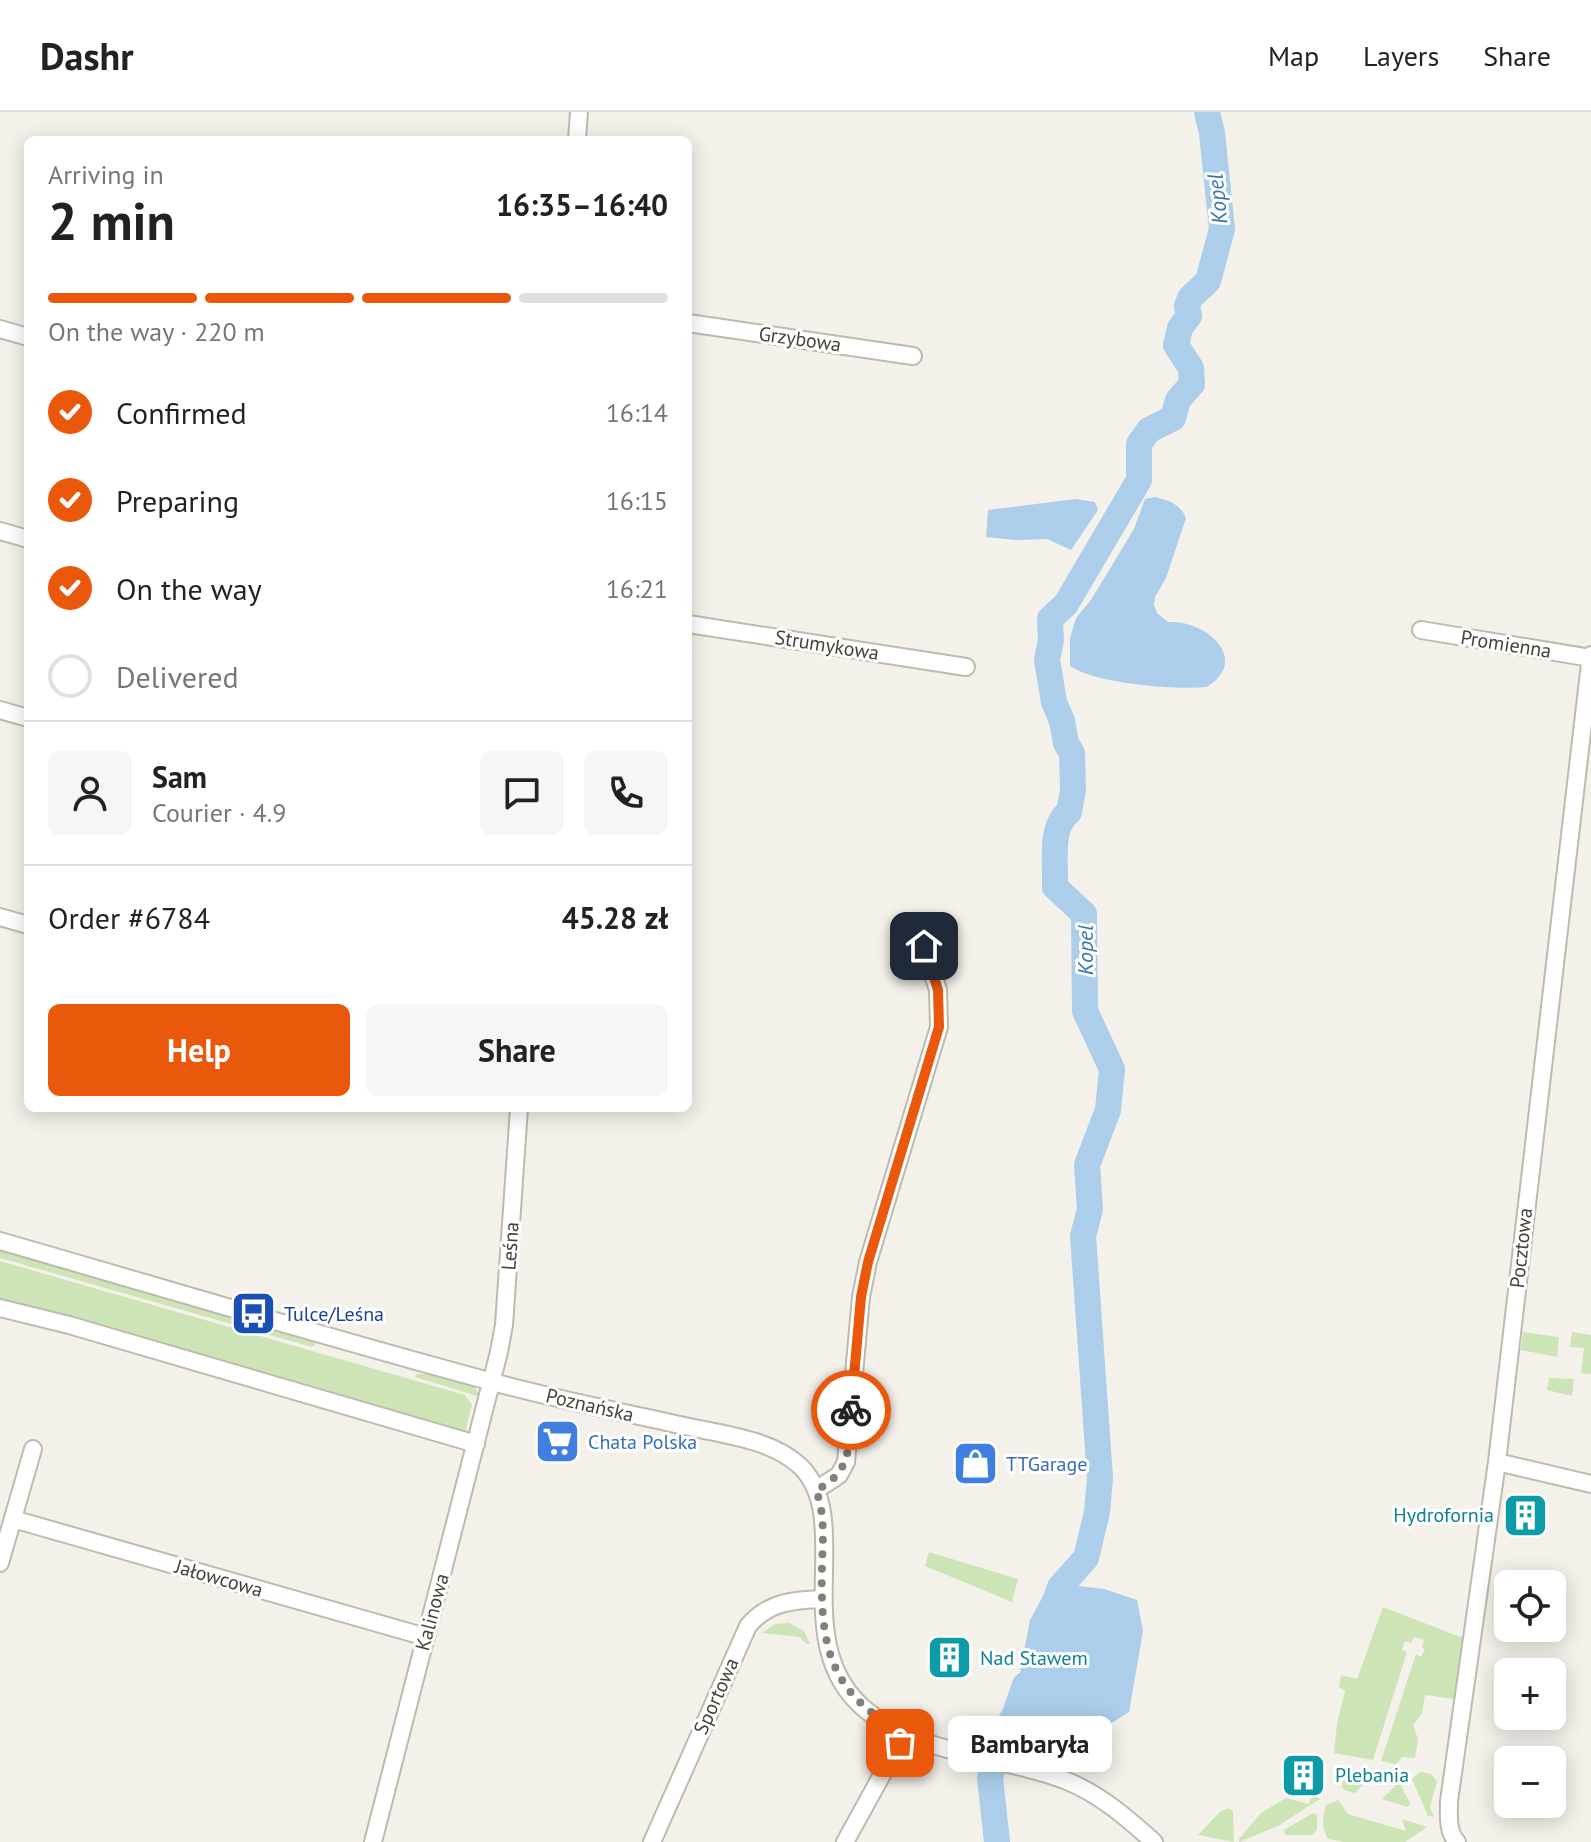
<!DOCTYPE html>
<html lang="en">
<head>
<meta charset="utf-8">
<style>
  :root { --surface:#fff; --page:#f6f6f6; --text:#222; --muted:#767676; --line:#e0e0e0; --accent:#ea580c }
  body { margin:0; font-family:"PT Sans",sans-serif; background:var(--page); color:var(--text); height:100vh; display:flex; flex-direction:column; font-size:30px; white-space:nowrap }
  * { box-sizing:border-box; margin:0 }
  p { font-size:26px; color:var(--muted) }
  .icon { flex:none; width:44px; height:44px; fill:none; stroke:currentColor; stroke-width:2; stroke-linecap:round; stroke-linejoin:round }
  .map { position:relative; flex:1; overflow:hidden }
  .drawer { position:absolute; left:24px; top:24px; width:668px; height:976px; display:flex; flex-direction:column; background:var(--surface); border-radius:12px; box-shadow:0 4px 20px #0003 }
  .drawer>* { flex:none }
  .fabs { position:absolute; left:1494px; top:1458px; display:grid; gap:16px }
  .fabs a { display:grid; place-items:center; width:72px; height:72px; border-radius:12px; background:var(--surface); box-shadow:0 4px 20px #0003; font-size:40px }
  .pin { position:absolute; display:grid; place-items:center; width:68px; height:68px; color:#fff; margin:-34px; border-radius:16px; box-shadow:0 4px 12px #0006 }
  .courier { position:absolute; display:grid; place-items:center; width:80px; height:80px; margin:-40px; border:6px solid #ea580c; border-radius:50%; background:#fff; color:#222; box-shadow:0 2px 10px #0007 }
  .bubble { position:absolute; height:56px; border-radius:12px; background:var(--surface); box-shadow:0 4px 20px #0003; font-size:26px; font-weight:700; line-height:56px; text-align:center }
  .overview em { font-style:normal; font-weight:700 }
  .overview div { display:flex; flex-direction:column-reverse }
  .overview { display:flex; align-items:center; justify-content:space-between; height:136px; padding:0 24px }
  h1 { font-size:52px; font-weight:700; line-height:60px }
  .bar { display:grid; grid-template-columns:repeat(4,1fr); gap:12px 8px; align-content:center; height:96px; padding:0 24px }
  .bar i { height:10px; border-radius:6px; background:var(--line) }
  .bar .selected { background:var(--accent) }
  .bar p { grid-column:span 4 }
  .line { display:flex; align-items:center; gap:20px; padding:0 24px; border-top:2px solid var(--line) }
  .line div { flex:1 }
  .round { display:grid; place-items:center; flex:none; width:84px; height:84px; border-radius:12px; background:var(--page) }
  ol { padding:0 24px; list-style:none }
  li { display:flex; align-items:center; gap:24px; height:88px }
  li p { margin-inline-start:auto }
  li .icon { padding:8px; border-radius:50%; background:var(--accent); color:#fff; stroke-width:4 }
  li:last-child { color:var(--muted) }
  li i { width:44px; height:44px; border:4px solid var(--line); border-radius:50% }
  .cta { display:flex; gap:16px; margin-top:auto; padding:16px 24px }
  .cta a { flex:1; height:92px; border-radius:12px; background:var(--accent); color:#fff; font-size:32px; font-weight:700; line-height:92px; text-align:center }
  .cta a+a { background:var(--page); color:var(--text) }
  header { display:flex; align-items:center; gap:48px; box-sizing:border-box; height:112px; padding:0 40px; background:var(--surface); border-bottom:2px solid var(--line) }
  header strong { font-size:38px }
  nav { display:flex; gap:44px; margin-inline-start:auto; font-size:28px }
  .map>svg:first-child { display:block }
</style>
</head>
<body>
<header>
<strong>Dashr</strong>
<nav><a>Map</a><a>Layers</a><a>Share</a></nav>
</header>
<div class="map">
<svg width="1591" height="1730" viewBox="0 0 1591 1730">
  <rect width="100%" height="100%" fill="#f4f1ea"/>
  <path fill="#cde4b6" d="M0 1135 317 1227 315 1233 312 1235 0 1146Z
    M0 1149 465 1283 472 1293 466 1316 470 1325 0 1190Z
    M1523 1220 1559 1225 1557 1245 1521 1238Z
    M1572 1220 1591 1223V1262L1581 1261 1584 1236 1570 1235Z
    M416 1262H437L471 1270 481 1285 415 1265Z
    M1549 1266 1574 1267 1572 1284 1547 1278Z
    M929 1440 1018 1467 1012 1490 925 1454Z
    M1383 1495 1463 1526 1454 1587 1425 1583 1422 1601 1413 1613 1418 1627 1415 1646 1402 1645 1396 1652 1381 1649 1416 1542 1421 1545 1425 1537 1422 1535 1424 1528 1414 1525 1411 1531 1405 1529 1402 1538 1407 1540 1373 1648 1334 1641 1337 1612 1345 1579 1339 1575 1341 1563 1357 1567Z
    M789 1511 804 1519 810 1532H806L800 1525 762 1521 775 1512Z
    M1353 1657 1374 1661 1355 1681 1344 1678 1342 1674 1346 1660Z
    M1420 1660 1431 1662 1437 1669 1430 1695 1434 1705 1428 1704 1412 1667Z
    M1399 1670 1410 1691 1408 1695 1382 1687Z
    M1312 1682 1320 1687 1278 1714 1239 1730V1727L1261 1701 1286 1686 1309 1692Z
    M1338 1688 1348 1702 1406 1719 1402 1707 1427 1715 1405 1730H1345L1328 1727C1321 1716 1323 1705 1326 1693Z
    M1228 1696 1233 1699 1234 1730 1198 1723 1220 1700Z
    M1313 1701 1317 1703V1718L1312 1723H1285L1284 1718Z"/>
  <path fill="#acceeb" d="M1155 385C1170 389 1180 392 1186 406L1166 466 1155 485 1154 493 1157 501 1168 510C1208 508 1250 548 1207 575 1176 578 1096 572 1070 554V526L1076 506 1091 488 1134 417 1145 387Z
    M1076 387 1095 390 1098 398 1071 438 1047 427 1016 428 986 425 988 398Z
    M1079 1474 1104 1477 1137 1488 1143 1519 1129 1600C1118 1607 1107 1615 1093 1617 1071 1620 1048 1613 1026 1616L1014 1604 1013 1597 1030 1508 1048 1475Z"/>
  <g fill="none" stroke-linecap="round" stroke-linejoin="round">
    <path stroke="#acceeb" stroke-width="26" d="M1049 1506 1060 1475 1086 1446 1097 1400 1100 1366 1083 1124 1090 1097 1087 1053 1108 998 1112 957 1085 899 1084 802 1055 775C1056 752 1049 715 1069 700L1073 678 1072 641 1066 631 1062 609 1054 590 1047 548 1051 528 1050 507 1066 492 1139 368V332L1149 318 1173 306 1178 288 1192 272 1191 256 1176 233 1180 216 1189 204 1187 194 1190 186 1208 169 1222 117 1212 21 1207 0
      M997 1730 990 1666 1001 1625 1014 1604 1025 1573"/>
    <defs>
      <path id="minor" d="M577 28 579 0
        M688 211 913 244
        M0 217 28 225
        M0 419 28 427
        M688 512 966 555
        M1421 518 1591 546
        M0 598 28 606
        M0 805 28 813
        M0 1129C164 1176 328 1226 493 1270 554 1287 618 1299 680 1313 718 1322 770 1326 800 1354 857 1409 784 1532 867 1599 925 1645 1001 1643 1067 1669 1101 1683 1127 1706 1154 1730
        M0 1196 69 1213 476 1332
        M1497 1350 1591 1372
        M816 1378 839 1363 846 1350 861 1185 868 1150 939 915 938 878 924 834
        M13 1407 426 1525
        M0 1451 33 1337
        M373 1730 499 1240 504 1213 519 996
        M652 1730 748 1514C768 1490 793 1488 823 1487
        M845 1730 905 1621
        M1457 1730C1447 1720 1449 1703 1449 1689L1497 1350 1591 543"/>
    </defs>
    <use href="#minor" stroke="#bfbaad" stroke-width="20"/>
    <use href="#minor" stroke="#fff" stroke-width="16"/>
  </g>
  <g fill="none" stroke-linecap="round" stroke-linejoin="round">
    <path stroke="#847f77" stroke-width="8" stroke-dasharray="0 14.4" d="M851 1298C848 1334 853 1360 816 1378 825 1402 823 1427 822 1452 820 1533 828 1582 905 1621L900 1631"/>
    <path stroke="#ea580c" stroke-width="10" d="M851 1298 861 1185 868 1150 939 915 938 878 924 834"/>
  </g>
  <defs>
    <symbol id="bus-square" viewBox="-11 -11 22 22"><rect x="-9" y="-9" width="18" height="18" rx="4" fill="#1a4fb4" stroke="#fff"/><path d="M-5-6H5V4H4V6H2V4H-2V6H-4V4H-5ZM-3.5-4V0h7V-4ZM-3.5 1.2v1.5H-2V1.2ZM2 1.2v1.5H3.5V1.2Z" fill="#fff"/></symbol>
    <symbol id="supermarket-square" viewBox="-11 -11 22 22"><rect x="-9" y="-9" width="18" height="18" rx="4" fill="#3f7fe0" stroke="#fff"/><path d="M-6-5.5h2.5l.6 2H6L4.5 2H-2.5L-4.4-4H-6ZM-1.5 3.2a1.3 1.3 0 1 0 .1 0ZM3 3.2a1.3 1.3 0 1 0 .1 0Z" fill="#fff"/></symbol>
    <symbol id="shop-square" viewBox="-11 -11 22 22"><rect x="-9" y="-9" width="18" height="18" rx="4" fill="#3f7fe0" stroke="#fff"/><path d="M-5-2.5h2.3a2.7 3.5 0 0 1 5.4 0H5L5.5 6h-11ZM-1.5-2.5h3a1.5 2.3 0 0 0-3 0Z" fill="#fff"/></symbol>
    <symbol id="building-square" viewBox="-11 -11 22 22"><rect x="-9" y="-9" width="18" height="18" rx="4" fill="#0f9aa8" stroke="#fff"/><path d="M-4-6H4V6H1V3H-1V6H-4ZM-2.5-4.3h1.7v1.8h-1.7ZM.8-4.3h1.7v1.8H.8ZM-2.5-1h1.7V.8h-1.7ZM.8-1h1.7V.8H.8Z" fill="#fff"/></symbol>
  </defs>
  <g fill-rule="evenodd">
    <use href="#bus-square" x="228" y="1176" width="51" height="51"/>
    <use href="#supermarket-square" x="532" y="1304" width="51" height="51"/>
    <use href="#shop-square" x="950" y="1326" width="51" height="51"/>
    <use href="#building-square" x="1500" y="1378" width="51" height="51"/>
    <use href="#building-square" x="924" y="1520" width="51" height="51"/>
    <use href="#building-square" x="1278" y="1638" width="51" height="51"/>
  </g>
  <g text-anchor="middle" stroke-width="6" stroke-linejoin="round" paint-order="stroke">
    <g font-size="20" fill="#474239" stroke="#fff">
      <text transform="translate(800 227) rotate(8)" y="7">Grzybowa</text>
      <text transform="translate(1506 532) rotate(9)" y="7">Promienna</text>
      <text transform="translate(827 533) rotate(9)" y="7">Strumykowa</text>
      <text transform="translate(510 1134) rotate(-86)" y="7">Leśna</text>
      <text transform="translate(1521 1136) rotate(-84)" y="7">Pocztowa</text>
      <text transform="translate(590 1293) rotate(13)" y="7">Poznańska</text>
      <text transform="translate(219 1466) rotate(16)" y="7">Jałowcowa</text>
      <text transform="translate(432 1500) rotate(-75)" y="7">Kalinowa</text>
      <text transform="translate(716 1584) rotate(-66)" y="7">Sportowa</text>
    </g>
    <g font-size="20" fill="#164399" stroke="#fff" text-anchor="start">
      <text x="284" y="1209">Tulce/Leśna</text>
    </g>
    <g font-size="20" fill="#366cbe" stroke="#fff" text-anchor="start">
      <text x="588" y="1337">Chata Polska</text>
      <text x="1006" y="1359">TTGarage</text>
    </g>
    <g font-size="20" fill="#0d838f" stroke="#fff" text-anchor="start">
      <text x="1494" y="1410" text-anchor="end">Hydrofornia</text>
      <text x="980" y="1553">Nad Stawem</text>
      <text x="1335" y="1670">Plebania</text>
    </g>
    <g font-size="22" font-style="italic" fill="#3a75ab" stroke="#fff">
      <text transform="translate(1217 87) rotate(-96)" y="8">Kopel</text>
      <text transform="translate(1085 838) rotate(-90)" y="8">Kopel</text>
    </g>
  </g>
</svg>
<div class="fabs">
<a><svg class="icon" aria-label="locate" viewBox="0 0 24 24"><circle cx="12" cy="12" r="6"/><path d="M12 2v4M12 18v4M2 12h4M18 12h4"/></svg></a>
<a>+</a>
<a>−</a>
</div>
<div class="pin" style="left:900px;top:1631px;background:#ea580c"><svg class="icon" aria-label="bag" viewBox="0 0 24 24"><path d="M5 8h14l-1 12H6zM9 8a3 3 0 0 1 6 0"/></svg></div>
<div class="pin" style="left:924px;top:834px;background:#1f2937"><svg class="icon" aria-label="home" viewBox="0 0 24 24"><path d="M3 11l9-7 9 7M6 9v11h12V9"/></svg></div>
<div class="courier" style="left:851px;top:1298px"><svg class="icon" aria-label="bike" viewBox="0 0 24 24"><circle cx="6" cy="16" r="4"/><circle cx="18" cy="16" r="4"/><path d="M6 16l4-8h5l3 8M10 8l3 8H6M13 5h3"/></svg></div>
<div class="bubble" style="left:948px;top:1604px;width:164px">Bambaryła</div>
<section class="drawer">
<div class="overview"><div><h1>2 min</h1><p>Arriving in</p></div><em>16:35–16:40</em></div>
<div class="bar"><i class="selected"></i><i class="selected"></i><i class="selected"></i><i></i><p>On the way · 220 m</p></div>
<ol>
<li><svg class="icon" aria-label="check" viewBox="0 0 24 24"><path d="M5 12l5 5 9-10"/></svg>Confirmed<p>16:14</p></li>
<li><svg class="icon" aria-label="check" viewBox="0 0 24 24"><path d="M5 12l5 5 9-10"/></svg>Preparing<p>16:15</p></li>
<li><svg class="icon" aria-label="check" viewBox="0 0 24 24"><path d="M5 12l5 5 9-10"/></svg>On the way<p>16:21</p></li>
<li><i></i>Delivered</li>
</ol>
<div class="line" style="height:144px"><a class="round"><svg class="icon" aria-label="person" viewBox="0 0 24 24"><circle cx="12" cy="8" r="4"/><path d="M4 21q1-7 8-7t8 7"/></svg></a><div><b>Sam</b><p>Courier · 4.9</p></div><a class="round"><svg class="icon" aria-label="chat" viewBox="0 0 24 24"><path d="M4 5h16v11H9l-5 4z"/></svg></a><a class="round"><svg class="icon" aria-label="phone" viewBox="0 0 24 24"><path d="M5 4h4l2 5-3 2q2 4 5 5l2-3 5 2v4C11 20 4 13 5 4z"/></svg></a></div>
<div class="line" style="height:104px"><div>Order #6784</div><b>45.28 zł</b></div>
<div class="cta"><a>Help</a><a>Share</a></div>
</section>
</div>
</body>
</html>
